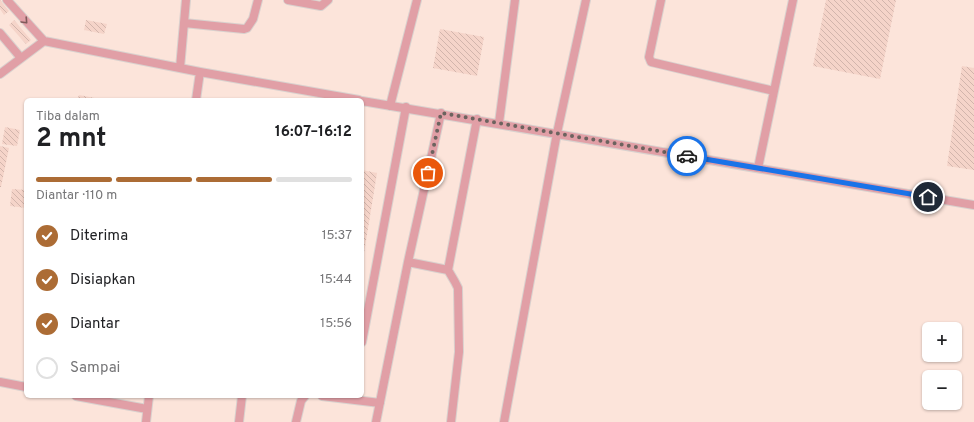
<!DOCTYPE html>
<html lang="id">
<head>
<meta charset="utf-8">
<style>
  :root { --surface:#fff; --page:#f6f6f6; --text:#202124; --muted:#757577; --line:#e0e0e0; --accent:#ac6c35 }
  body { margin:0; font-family:Overpass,sans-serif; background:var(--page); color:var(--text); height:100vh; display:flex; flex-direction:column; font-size:15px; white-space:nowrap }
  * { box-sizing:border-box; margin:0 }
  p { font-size:13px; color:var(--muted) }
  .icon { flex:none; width:22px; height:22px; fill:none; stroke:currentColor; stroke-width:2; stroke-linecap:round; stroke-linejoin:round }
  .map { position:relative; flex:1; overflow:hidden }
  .panel { position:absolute; left:24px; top:98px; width:340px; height:300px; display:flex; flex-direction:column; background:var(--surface); border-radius:6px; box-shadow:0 1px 3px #0004 }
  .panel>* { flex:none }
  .buttons { position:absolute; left:922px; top:322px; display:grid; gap:8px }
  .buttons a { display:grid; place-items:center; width:40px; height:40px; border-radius:6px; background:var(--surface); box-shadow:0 1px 3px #0004; font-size:20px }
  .pin { position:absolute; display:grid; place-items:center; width:34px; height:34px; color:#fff; margin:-17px; border:2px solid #fff; border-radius:50%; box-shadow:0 1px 4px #0007 }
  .courier { position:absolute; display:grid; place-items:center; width:40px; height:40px; margin:-20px; border:3px solid #1a73e8; border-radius:50%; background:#fff; color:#222; box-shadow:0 1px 5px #0007 }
  .head em { font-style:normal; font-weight:700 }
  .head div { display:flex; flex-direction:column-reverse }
  .head { display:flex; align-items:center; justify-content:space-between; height:68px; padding:0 12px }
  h1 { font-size:26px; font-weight:700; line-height:30px }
  .bar { display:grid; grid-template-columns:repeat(4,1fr); gap:6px 4px; align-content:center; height:48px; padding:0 12px }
  .bar i { height:5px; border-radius:3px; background:var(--line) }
  .bar .on { background:var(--accent) }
  .bar p { grid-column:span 4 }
  ol { padding:0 12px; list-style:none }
  li { display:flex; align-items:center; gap:12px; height:44px }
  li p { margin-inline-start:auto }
  li .icon { padding:4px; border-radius:50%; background:var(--accent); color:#fff; stroke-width:4 }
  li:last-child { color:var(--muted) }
  li i { width:22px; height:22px; border:2px solid var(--line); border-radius:50% }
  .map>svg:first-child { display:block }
</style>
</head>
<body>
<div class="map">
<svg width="974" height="422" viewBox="0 0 974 422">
  <defs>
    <pattern id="building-back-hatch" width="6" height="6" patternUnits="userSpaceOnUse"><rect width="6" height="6" fill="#f5d4c9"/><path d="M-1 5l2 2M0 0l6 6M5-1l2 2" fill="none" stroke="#d2b5ac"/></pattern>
  </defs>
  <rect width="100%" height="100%" fill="#fcf5f2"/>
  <path fill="#fce4da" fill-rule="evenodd" d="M0 0H974V422H0ZM26 100H362V396H26ZM929 329H955V355H929ZM929 377H955V403H929Z"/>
  <path fill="url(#building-back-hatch)" d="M0 0 9 11 4 15 0 9Z
    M826 0H896L880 79 813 66Z
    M14 20 31 40 26 44 9 25Z
    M86 20 107 24 104 34 84 30Z
    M440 29 484 37 477 76 433 68Z
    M962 66 974 68V170L947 166Z
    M79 95 100 99V100H77Z
    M5 127 20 130 17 146 2 144Z
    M0 146 9 148 1 187H0Z
    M362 170 377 173 363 259H362Z
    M12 189 26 190V208L10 206Z"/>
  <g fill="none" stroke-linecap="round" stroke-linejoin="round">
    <defs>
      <path id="service" d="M7 0 44 41 200 72 359 100
        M288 0 321 6 328 0
        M661 0 649 57 651 62 774 91
        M184 23 244 29 247 28 253 19 258 0
        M0 33 21 58
        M180 68 186 0
        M0 74 44 41
        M196 100 200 72
        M362 101 974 205
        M390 106 417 0
        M499 123 515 0
        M758 168 793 0
        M408 262 448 270
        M362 342 406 107
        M0 382 26 387
        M76 396 147 409
        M322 396 380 403
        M146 422 149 396
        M239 422 242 396
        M296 422 301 401 305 396
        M376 422 408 262 441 113
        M451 422 459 352 458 288 455 282 448 270 477 119
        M504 422 557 133 586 0"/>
    </defs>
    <use href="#service" stroke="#d9d1ce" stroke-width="10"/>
    <use href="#service" stroke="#e19fa6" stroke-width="8"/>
  </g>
  <defs><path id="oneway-chevron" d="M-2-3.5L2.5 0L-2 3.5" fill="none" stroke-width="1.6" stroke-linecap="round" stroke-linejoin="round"/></defs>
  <use stroke="#805a5b" href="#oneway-chevron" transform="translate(25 21) rotate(47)"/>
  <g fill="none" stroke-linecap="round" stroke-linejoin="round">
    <path stroke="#6c635f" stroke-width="4" stroke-dasharray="0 7.2" d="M428 173 441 113 687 156"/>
    <path stroke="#1a73e8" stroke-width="5" d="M687 156 928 197"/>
  </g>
</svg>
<div class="buttons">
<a>+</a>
<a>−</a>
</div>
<div class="pin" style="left:428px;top:173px;background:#ea580c"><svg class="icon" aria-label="bag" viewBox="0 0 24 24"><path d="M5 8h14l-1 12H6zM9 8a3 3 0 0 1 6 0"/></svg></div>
<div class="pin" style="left:928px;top:197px;background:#1f2937"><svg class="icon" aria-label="home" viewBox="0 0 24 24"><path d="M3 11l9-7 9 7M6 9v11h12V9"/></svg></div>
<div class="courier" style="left:687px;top:156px"><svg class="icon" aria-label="car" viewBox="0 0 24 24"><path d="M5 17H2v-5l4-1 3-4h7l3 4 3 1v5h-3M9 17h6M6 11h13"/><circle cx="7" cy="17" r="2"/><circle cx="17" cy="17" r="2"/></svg></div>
<section class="panel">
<div class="head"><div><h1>2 mnt</h1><p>Tiba dalam</p></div><em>16:07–16:12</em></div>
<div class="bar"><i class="on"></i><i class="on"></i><i class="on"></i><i></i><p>Diantar · 110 m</p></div>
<ol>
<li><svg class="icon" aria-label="check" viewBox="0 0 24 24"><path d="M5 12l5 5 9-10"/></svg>Diterima<p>15:37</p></li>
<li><svg class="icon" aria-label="check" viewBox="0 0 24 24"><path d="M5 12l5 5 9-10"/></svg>Disiapkan<p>15:44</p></li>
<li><svg class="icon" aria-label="check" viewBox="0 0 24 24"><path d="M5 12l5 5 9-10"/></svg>Diantar<p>15:56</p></li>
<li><i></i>Sampai</li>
</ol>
</section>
</div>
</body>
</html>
